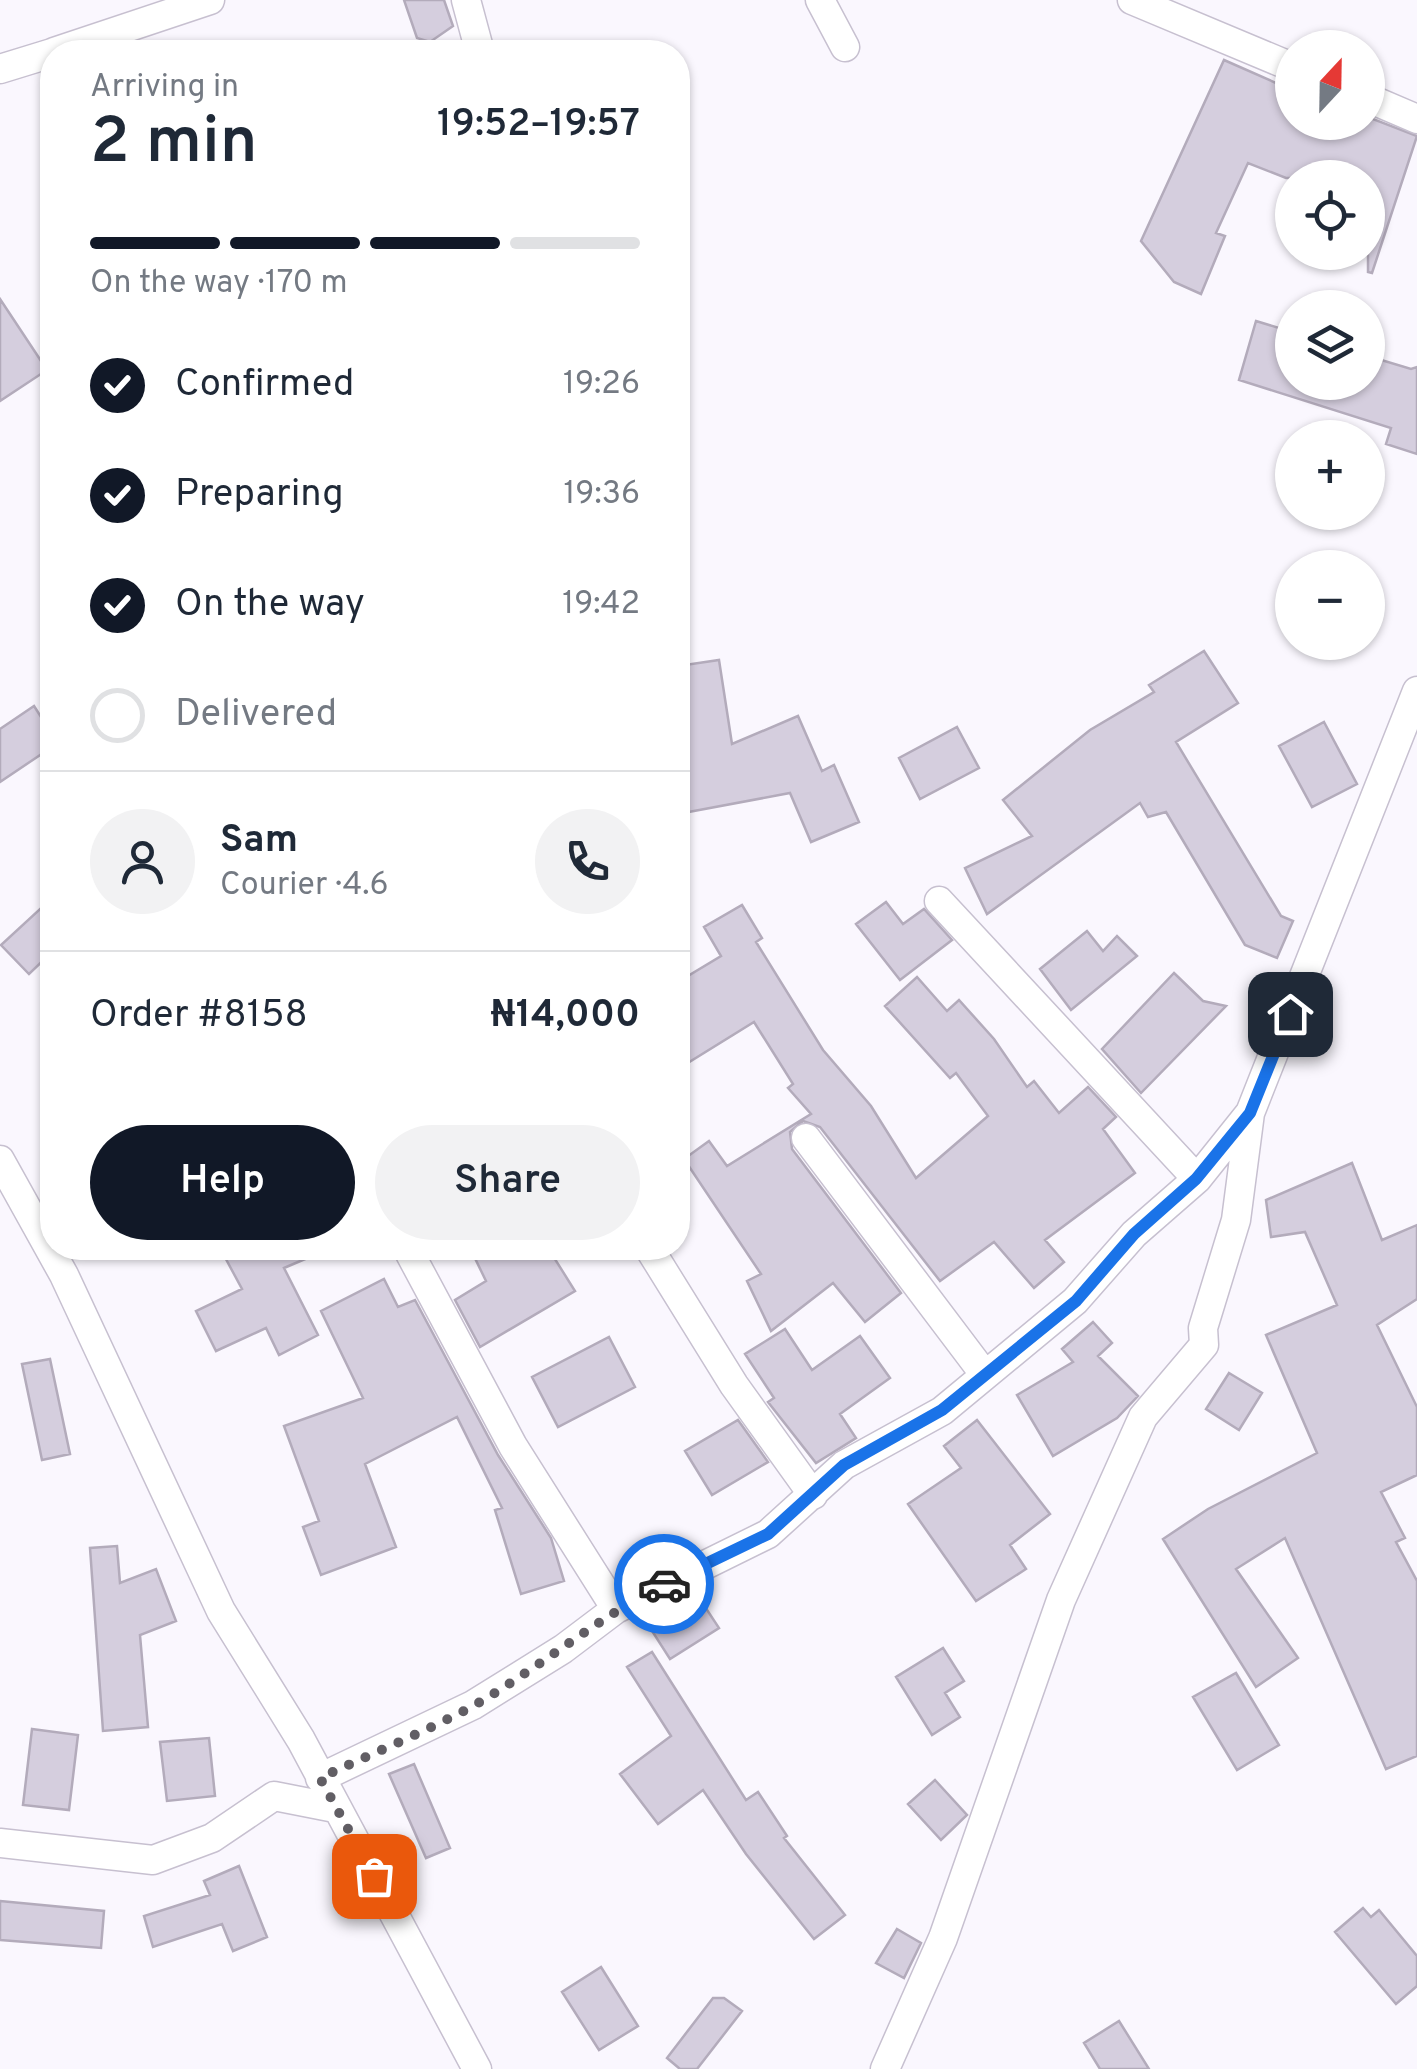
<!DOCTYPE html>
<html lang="en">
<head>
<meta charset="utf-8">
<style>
  :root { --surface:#fff; --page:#f2f2f3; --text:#1f2937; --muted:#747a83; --line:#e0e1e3; --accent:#111827 }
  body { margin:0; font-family:Overpass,sans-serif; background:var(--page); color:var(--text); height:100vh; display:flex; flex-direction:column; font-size:38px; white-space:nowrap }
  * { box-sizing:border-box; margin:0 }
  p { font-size:32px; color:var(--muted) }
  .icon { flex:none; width:55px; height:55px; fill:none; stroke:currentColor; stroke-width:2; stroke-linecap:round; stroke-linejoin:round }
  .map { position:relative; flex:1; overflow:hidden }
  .drawer { position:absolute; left:40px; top:40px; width:650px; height:1220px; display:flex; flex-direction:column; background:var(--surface); border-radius:40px; box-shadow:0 2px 8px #0004 }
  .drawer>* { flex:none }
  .needle { width:65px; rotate:22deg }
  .tools { position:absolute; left:1275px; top:30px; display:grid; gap:20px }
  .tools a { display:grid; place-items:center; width:110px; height:110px; border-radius:50%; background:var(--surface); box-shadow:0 2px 8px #0004; font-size:50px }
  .pin { position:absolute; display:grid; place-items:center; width:85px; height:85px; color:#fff; margin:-42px; border-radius:20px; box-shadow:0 5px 15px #0006 }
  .courier { position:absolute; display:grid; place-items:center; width:100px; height:100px; margin:-50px; border:8px solid #1a73e8; border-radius:50%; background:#fff; color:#222; box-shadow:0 2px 12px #0007 }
  .head em { font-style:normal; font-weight:600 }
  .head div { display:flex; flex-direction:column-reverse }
  .head { display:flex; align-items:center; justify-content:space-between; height:170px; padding:0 50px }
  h1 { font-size:65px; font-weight:600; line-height:75px }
  .bar { display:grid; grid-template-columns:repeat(4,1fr); gap:15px 10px; align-content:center; height:120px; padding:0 50px }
  .bar i { height:12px; border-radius:8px; background:var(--line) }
  .bar .selected { background:var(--accent) }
  .bar p { grid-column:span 4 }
  .line { display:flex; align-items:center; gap:25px; padding:0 50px; border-top:2px solid var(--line) }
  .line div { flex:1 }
  .round { display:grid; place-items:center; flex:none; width:105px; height:105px; border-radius:52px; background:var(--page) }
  ol { padding:0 50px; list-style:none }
  li { display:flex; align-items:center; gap:30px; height:110px }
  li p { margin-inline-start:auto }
  li .icon { padding:10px; border-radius:50%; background:var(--accent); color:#fff; stroke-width:4 }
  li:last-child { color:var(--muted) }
  li i { width:55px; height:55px; border:5px solid var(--line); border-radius:50% }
  .primary-button { display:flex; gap:20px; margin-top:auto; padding:20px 50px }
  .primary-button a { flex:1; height:115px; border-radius:60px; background:var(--accent); color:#fff; font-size:40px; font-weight:600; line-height:115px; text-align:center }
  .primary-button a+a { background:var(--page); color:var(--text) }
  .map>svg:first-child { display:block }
</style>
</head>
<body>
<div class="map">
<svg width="1417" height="2069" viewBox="0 0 1417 2069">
  <rect width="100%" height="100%" fill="#faf7fe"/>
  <path fill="#d5cede" stroke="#b3abbb" stroke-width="2.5" d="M404 0H444L453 26 430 42 417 38Z
    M1224 60 1292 90V122H1368V117L1417 136 1372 273 1368 272V178H1286L1248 163 1216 233 1225 236 1201 294 1174 282 1141 241Z
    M0 299 47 370 0 401Z
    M1256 321 1292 332V382H1368V356L1411 369 1417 367V454L1386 444 1391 428 1239 380Z
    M1204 651 1238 703 1176 742 1281 916 1293 921 1277 958 1245 945 1166 812 1148 817 1140 803 987 914 965 868 1032 836 1003 800 1090 730 1154 692 1149 685Z
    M719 660 732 744 798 716 822 771 834 765 859 822 811 842 790 793 678 814V666Z
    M34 706 52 734V747L0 782V729Z
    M1324 722 1357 784 1312 807 1279 746Z
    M957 727 979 768 920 799 899 758Z
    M52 898V952L29 974 1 945Z
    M886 902 903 924 924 909 952 940 900 980 856 924Z
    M742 905 762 938 756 942 823 1050 871 1106 916 1178 988 1116 956 1073 950 1078 885 1006 917 977 947 1011 959 1000 994 1039 1027 1087 1034 1081 1059 1113 1088 1087 1116 1117 1103 1129 1135 1173 1045 1240 1064 1262 1034 1288 994 1242 940 1281 820 1127 803 1121 790 1132 792 1149 901 1293 865 1322 833 1283 771 1331 747 1281 761 1274 684 1159 709 1141 727 1166 811 1114 788 1088 793 1084 754 1022 678 1069V982L721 956 704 927Z
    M1087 931 1103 951 1117 936 1137 956 1071 1010 1040 969Z
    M1174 973 1203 1001 1226 1006 1141 1093 1102 1049Z
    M1352 1163 1382 1240 1417 1225V1299L1377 1325 1417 1407V1475L1381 1492 1405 1538 1396 1542 1417 1581V1756L1386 1769 1285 1538 1236 1569 1298 1658 1256 1687 1163 1539 1208 1509 1317 1453 1266 1335 1337 1305 1305 1232 1271 1237 1266 1200Z
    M220 1248H331L284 1268 318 1335 279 1355 266 1328 216 1351 196 1311 242 1289Z
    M470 1248H548L575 1291 480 1347 455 1300 486 1281Z
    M384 1279 398 1307 415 1300 498 1455 551 1538 564 1581 521 1594 495 1510 502 1508 457 1417 365 1464 396 1547 321 1575 303 1527 319 1521 284 1426 363 1398 321 1311Z
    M1093 1322 1112 1343 1098 1356 1138 1396 1117 1418 1053 1456 1017 1395 1073 1362 1062 1349Z
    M785 1329 812 1370 860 1336 890 1378 840 1414 856 1438 816 1463 768 1402 774 1398 745 1354Z
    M609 1337 635 1387 558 1427 532 1377Z
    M50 1359 70 1454 42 1460 22 1364Z
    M1229 1373 1262 1393 1239 1430 1206 1409Z
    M738 1420 768 1462 712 1495 685 1451Z
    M977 1420 1050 1514 1010 1545 1026 1569 976 1601 908 1504 961 1468 944 1446Z
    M117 1546 120 1583 156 1569 176 1621 140 1635 148 1727 103 1731 90 1548Z
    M694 1590 719 1628 670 1659 645 1620Z
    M943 1648 964 1681 945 1693 960 1717 932 1735 896 1677Z
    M652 1652 746 1800 758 1792 787 1836 784 1838 845 1915 814 1939 746 1854 703 1790 658 1824 620 1774 671 1736 627 1667Z
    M1236 1673 1279 1745 1237 1770 1193 1697Z
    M32 1729 78 1735 69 1810 23 1805Z
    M209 1738 215 1796 167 1801 160 1742Z
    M414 1764 450 1848 426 1858 389 1774Z
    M935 1780 967 1815 941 1840 908 1804Z
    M239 1866 267 1937 233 1951 222 1924 153 1947 144 1916 210 1895 204 1881Z
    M0 1901 104 1911 101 1948 0 1940Z
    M1363 1908 1371 1917 1379 1910 1417 1956V1986L1396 2004 1335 1932Z
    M897 1929 921 1943 904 1978 876 1963Z
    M601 1967 638 2026 599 2050 562 1992Z
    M713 1998H724L742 2011 697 2069H680L667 2058Z
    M1119 2021 1149 2069H1100L1084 2043Z"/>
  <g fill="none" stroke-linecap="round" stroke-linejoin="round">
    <defs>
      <path id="street" d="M466 0 480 52
        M820 0 845 47
        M1132 0 1292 67
        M54 52 210 0
        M0 69 52 53
        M1368 98 1417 119
        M939 901 1197 1179
        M806 1138 985 1375
        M0 1160 64 1275 221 1611 301 1740 477 2069
        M407 1248 513 1446 616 1609
        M649 1248 734 1385 813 1495
        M320 1778 473 1705 563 1649 616 1609 768 1534 844 1465 942 1411 1075 1301 1134 1234 1197 1179 1249 1114
        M0 1843 153 1860 212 1838 274 1796 335 1808
        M885 2069 943 1938 1061 1600 1143 1417 1204 1345 1203 1328 1236 1220 1250 1113 1417 691"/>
    </defs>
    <use href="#street" stroke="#c7c0d0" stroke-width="31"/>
    <use href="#street" stroke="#fff" stroke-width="28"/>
  </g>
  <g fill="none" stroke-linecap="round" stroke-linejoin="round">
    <path stroke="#615e64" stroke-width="10" stroke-dasharray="0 18" d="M374 1876 320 1778C371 1754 425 1732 475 1705 540 1667 598 1618 664 1584"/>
    <path stroke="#1a73e8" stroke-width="12" d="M664 1584 768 1534 844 1465 942 1410 1076 1301 1134 1234 1196 1179 1250 1113 1290 1014"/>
  </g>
</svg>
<div class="tools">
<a><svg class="needle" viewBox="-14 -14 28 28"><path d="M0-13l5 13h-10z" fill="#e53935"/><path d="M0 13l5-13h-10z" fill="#747a83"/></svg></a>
<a><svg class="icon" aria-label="locate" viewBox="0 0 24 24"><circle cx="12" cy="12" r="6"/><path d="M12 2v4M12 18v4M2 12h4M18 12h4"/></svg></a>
<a><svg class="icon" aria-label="layers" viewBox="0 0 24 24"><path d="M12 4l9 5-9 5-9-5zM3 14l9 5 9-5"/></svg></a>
<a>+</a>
<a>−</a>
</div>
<div class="pin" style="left:374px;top:1876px;background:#ea580c"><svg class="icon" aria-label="bag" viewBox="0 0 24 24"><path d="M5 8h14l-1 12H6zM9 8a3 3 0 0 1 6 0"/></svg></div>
<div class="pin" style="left:1290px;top:1014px;background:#1f2937"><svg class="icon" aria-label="home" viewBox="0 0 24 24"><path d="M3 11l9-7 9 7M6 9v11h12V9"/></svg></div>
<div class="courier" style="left:664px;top:1584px"><svg class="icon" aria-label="car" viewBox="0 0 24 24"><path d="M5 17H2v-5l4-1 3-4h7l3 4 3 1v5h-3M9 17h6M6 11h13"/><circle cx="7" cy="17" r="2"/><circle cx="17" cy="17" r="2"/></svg></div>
<section class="drawer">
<div class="head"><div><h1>2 min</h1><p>Arriving in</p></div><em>19:52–19:57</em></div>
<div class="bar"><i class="selected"></i><i class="selected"></i><i class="selected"></i><i></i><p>On the way · 170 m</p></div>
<ol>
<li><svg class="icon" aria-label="check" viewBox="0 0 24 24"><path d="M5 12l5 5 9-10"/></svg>Confirmed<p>19:26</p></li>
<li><svg class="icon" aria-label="check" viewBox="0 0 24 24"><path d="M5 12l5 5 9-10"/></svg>Preparing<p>19:36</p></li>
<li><svg class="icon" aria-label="check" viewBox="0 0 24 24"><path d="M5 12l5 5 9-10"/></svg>On the way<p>19:42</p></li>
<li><i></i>Delivered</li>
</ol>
<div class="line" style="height:180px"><a class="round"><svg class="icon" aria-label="person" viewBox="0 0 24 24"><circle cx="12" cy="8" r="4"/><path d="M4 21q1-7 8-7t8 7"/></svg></a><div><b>Sam</b><p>Courier · 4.6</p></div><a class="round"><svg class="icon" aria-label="phone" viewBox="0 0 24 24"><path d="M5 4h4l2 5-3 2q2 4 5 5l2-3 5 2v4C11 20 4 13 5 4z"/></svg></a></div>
<div class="line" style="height:130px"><div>Order #8158</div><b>₦14,000</b></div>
<div class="primary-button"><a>Help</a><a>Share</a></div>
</section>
</div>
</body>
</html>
